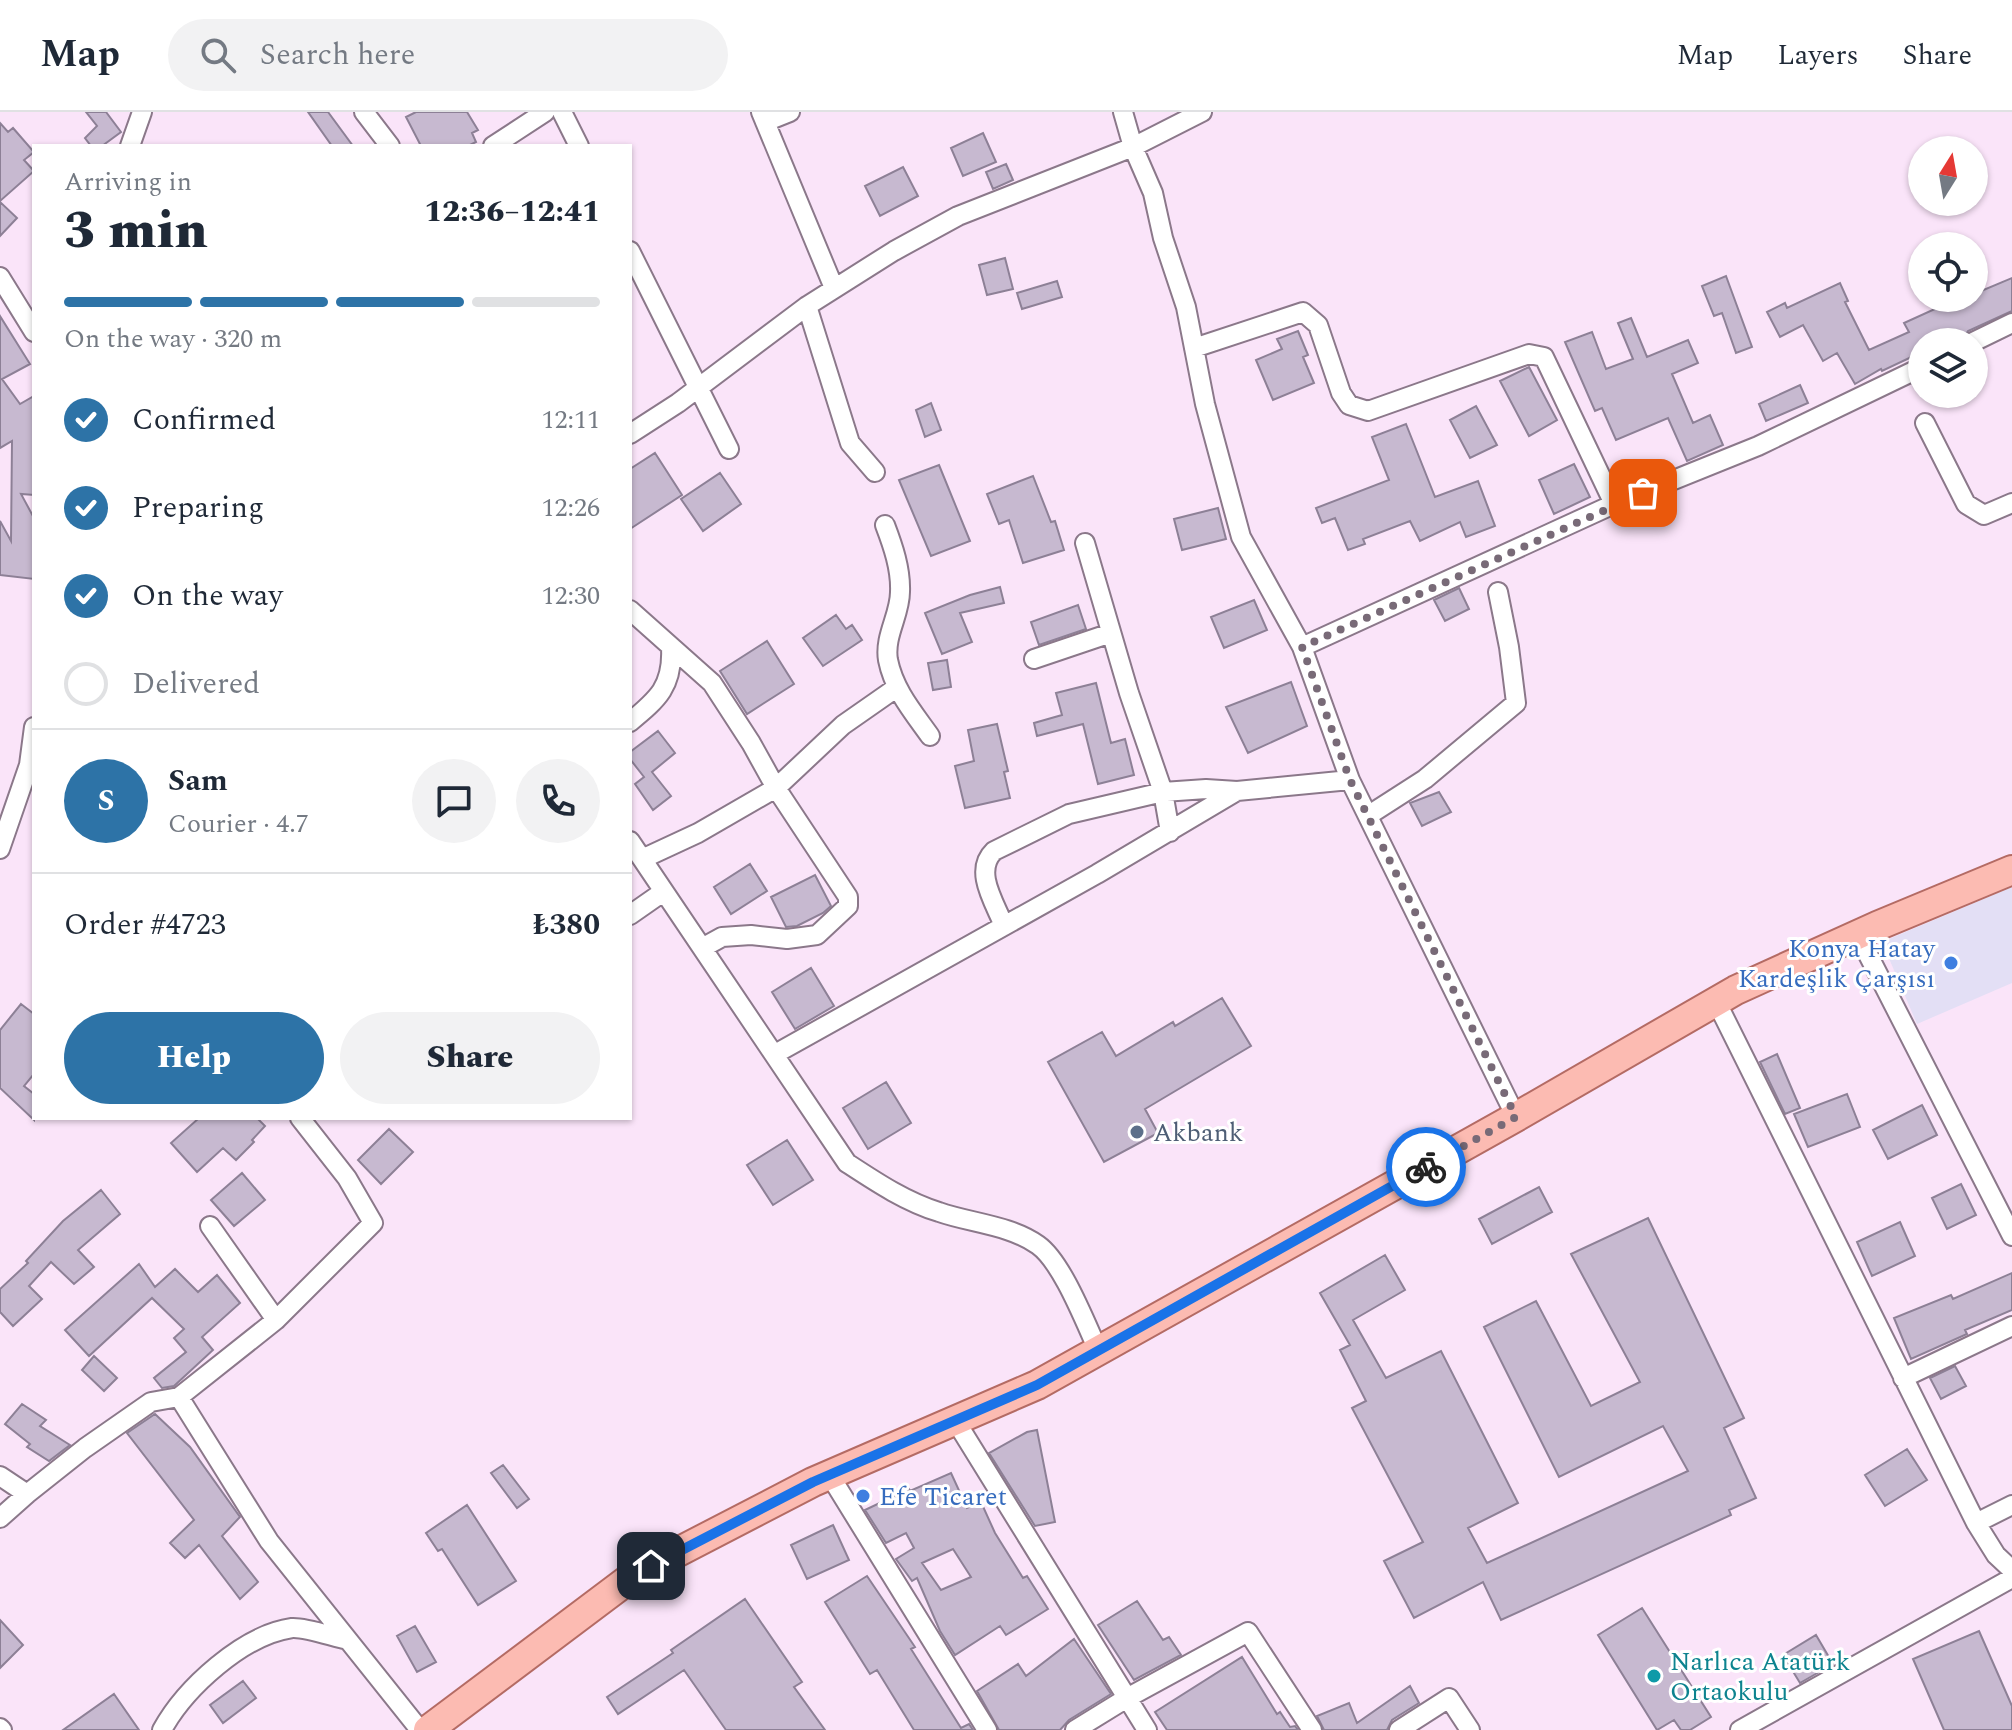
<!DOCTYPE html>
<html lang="en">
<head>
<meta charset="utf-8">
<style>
  :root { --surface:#fff; --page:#f2f2f3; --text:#1f2937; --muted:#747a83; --line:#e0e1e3; --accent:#2d73a7 }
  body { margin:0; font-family:Spectral,serif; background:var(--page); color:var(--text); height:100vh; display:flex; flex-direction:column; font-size:30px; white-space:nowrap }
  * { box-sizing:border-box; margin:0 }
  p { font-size:26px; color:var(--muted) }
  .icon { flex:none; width:44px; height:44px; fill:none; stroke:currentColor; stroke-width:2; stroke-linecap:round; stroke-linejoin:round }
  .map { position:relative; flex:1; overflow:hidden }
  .panel { position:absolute; left:32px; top:32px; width:600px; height:976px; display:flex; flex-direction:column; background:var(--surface); border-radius:0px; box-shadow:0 2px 6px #0004 }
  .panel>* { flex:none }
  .needle { width:52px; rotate:11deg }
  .fabs { position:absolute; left:1908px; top:24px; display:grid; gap:16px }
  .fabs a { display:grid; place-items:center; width:80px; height:80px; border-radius:50%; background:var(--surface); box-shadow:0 2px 6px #0004; font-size:40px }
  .pin { position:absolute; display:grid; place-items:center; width:68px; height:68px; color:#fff; margin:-34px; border-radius:16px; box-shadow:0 4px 12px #0006 }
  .courier { position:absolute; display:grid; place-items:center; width:80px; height:80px; margin:-40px; border:6px solid #1a73e8; border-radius:50%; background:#fff; color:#222; box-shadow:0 2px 10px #0007 }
  .summary em { font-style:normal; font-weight:800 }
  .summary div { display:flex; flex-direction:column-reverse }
  .summary { display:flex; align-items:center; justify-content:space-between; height:136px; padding:0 32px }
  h1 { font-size:52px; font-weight:800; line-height:60px }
  .bar { display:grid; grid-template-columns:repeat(4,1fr); gap:12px 8px; align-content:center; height:96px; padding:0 32px }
  .bar i { height:10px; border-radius:6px; background:var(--line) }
  .bar .current { background:var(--accent) }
  .bar p { grid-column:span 4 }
  .line { display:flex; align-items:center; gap:20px; padding:0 32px; border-top:2px solid var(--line) }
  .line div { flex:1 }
  .round { display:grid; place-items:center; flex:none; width:84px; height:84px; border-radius:42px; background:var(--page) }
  ol { padding:0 32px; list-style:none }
  li { display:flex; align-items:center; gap:24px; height:88px }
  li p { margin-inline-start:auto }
  li .icon { padding:8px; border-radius:50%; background:var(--accent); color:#fff; stroke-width:4 }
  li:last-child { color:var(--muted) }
  li i { width:44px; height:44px; border:4px solid var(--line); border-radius:50% }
  .action { display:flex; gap:16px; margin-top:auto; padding:16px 32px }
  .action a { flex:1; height:92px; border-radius:48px; background:var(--accent); color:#fff; font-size:32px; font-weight:800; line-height:92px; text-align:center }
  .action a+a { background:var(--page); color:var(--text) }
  header { display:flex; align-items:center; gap:48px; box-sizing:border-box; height:112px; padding:0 40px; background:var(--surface); border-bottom:2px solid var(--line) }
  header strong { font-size:38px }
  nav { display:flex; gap:44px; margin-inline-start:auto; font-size:28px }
  .search { width:560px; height:72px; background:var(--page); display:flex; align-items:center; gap:20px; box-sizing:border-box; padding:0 28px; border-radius:44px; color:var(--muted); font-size:30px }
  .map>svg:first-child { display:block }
</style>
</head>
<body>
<header>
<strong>Map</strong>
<div class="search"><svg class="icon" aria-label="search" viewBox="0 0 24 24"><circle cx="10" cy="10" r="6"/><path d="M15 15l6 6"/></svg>Search here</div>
<nav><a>Map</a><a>Layers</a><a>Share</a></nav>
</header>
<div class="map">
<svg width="2012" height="1618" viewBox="0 0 2012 1618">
  <rect width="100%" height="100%" fill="#fae4f9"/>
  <path fill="#e3dff5" d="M2012 775V871L1917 912 1882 830Z"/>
  <path fill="#c7b9d0" stroke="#8d8096" stroke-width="2" fill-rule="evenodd" d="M86 0H106L121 20 102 34H91L85 26 97 14Z
    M308 0H328L353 34H332Z
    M416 0H467L478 18 472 21 476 30 468 34H421L406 5Z
    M0 11 8 20 13 16 34 40 24 48 34 59 0 89Z
    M983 21 996 50 963 64 951 36Z
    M1006 52 1013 68 993 77 986 60Z
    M903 55 918 84 880 104 865 74Z
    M0 90 17 106 0 124Z
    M1005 146 1013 177 987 183 979 153Z
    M1726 164 1752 235 1736 241 1722 201 1714 204 1702 174Z
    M2012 166V199L1968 219 1961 230H1922V240L1882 259 1881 257 1855 272 1837 241 1823 249 1803 213 1780 225 1767 200 1785 191 1787 196 1840 171 1848 189 1845 190 1869 238 1909 220 1904 211 1959 186H1974V182Z
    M1057 169 1062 185 1022 197 1017 181Z
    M0 204 30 252 2 267 20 292 34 284V383L21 382 34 406V467L0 463V409L11 429 12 329 0 336Z
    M1631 206 1647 245 1688 228 1698 251 1672 262 1693 311 1710 303 1723 333 1687 349 1668 306 1616 328 1602 296 1595 299 1565 230 1592 220 1606 257 1633 247 1618 211Z
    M1298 219 1308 243 1303 245 1314 271 1273 288 1256 248 1282 237 1277 227Z
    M1529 255 1557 308 1529 324 1500 269Z
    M1800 273 1808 291 1766 309 1759 292Z
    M931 291 941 318 925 325 916 298Z
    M1476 294 1497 333 1470 346 1450 308Z
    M1406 312 1435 385 1478 369 1495 414 1466 425 1460 410 1420 429 1410 409 1363 427 1365 432 1348 438 1335 406 1322 411 1316 396 1389 368 1372 325Z
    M655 341 682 383 630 417V357Z
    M1574 352 1590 385 1554 402 1539 368Z
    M939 353 970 429 931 444 899 368Z
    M720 361 741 392 703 419 681 387Z
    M1033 364 1051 410 1055 409 1064 438 1023 451 1009 408 999 412 987 382Z
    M1218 396 1226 427 1182 438 1174 407Z
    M1000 475 1004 491 960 501 972 530 942 542 925 501 970 483Z
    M1459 476 1469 497 1445 509 1434 488Z
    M1254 488 1267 518 1224 536 1211 505Z
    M1078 493 1086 517 1039 533 1031 510Z
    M836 503 846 517 852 513 862 528 823 554 803 526Z
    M767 529 794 572 747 602 720 559Z
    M947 548 951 575 933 578 928 551Z
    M1291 570 1307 614 1248 641 1226 595Z
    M1096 571 1111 631 1125 627 1134 663 1098 672 1083 612 1037 624 1034 611 1062 603 1056 581Z
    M997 612 1008 659 1004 660 1010 686 965 696 955 654 974 649 968 618Z
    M658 619 675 641 652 660 671 684 653 698 635 672 644 665 630 647V640Z
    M1439 680 1451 700 1422 714 1410 691Z
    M750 752 767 779 731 802 714 775Z
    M815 763 831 794 823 801 797 814 786 815 771 785Z
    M811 856 834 894 795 917 772 880Z
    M1222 886 1251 934 1145 997 1158 1021 1104 1050 1048 950 1102 920 1116 944 1173 910 1175 914Z
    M21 892 34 902V962L24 974 34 982V1008L0 976V918Z
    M1777 942 1800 996 1785 1002 1760 950Z
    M886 970 911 1011 868 1037 843 996Z
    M1847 982 1860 1015 1808 1035 1794 1002Z
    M1922 993 1937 1023 1888 1047 1873 1018Z
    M199 1006H257L265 1014 252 1028 254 1030 236 1048 223 1036 197 1060 171 1031Z
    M389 1017 413 1040 381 1072 358 1048Z
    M787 1028 813 1068 773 1093 747 1053Z
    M242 1061 265 1088 234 1114 211 1088Z
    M1961 1072 1976 1103 1947 1117 1932 1086Z
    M1539 1075 1552 1100 1492 1132 1479 1107Z
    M101 1078 120 1102 78 1138 94 1155 74 1172 51 1150 29 1174 42 1187 13 1214 0 1200V1177L28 1151 26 1149 63 1109Z
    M1648 1106 1744 1306 1724 1316 1756 1386 1729 1398 1731 1403 1501 1508 1483 1470 1414 1506 1384 1449 1423 1430 1352 1296 1366 1289 1340 1238 1350 1233 1320 1181 1385 1143 1405 1178 1353 1208 1386 1266 1441 1239 1518 1391 1468 1416 1487 1451 1688 1359 1663 1314 1559 1365 1484 1215 1536 1189 1591 1294 1640 1270 1571 1142Z
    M1900 1110 1915 1144 1872 1164 1857 1130Z
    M139 1152 155 1175 175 1157 198 1180 217 1163 240 1191 202 1225 213 1238 174 1274 162 1276 154 1266 186 1240 174 1226 184 1217 152 1186 89 1244 65 1218Z
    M2012 1161V1198L1965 1218 1967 1222 1911 1247 1894 1206 1951 1183 1953 1187Z
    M94 1244 117 1266 104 1279 82 1258Z
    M1955 1254 1966 1274 1941 1287 1930 1266Z
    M22 1292 46 1308 40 1314 70 1333 49 1349 27 1335 30 1332 5 1312Z
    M155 1302 190 1335 240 1405 222 1424 258 1470 240 1487 199 1433 185 1446 170 1431 194 1408 127 1321Z
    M1037 1318 1055 1410 1035 1414 989 1341 1027 1320Z
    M1907 1337 1927 1368 1885 1394 1865 1363Z
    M503 1353 529 1387 517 1396 491 1361Z
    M951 1361 967 1396 981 1390 995 1421 1023 1466 1027 1464 1048 1497 1006 1523 1000 1514 955 1543 940 1519 917 1466 912 1469 896 1447 914 1436 906 1421 886 1431 865 1398 909 1377 910 1379ZM953 1437 971 1465 941 1478 922 1451Z
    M467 1393 516 1469 478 1493 442 1437 438 1439 426 1421Z
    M833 1413 849 1448 807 1467 791 1433Z
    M867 1464 915 1535 911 1537 961 1616 969 1612 973 1618H914L877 1558 870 1562 825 1490Z
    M745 1487 802 1570 794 1575 825 1618H726L684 1558 618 1602 607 1585 673 1541 671 1538Z
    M1137 1489 1163 1528 1169 1525 1181 1543 1134 1568 1098 1513Z
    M1642 1496 1711 1605 1690 1618H1681L1674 1608 1657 1618 1598 1523Z
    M0 1508 23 1533 0 1556Z
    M415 1514 436 1550 417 1560 397 1524Z
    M1979 1519 2012 1594V1618H1944L1913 1547Z
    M1816 1523 1833 1552 1800 1571 1783 1543Z
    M1074 1527 1111 1582 1069 1608 1060 1618H999L977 1579 1018 1552 1026 1564Z
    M1242 1545 1277 1602 1280 1600 1290 1615 1295 1614 1298 1618H1167L1155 1600Z
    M243 1569 256 1586 223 1611 210 1593Z
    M1410 1574 1419 1591 1392 1608 1387 1618H1324L1317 1604 1349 1591 1357 1611Z
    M114 1582 139 1618H63Z"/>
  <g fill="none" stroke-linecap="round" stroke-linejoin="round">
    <defs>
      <path id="minor" d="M364 0 390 34
        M562 0 579 34
        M761 0 834 176
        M765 10 790 0
        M130 34 142 0
        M493 34 545 0
        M630 139 729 337
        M0 165 34 220
        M807 194 850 331 875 360
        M1973 230 2012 211
        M1194 236 1303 200 1318 213 1341 281 1349 293 1368 299 1529 242 1544 245 1614 392
        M1925 311 1966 392 1984 403 2012 391
        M630 322 678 291 807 194 894 139 958 104 1133 35 1202 0
        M885 413C893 434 901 457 900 480 900 503 884 524 888 548 894 578 913 600 930 624
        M1085 431 1129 581 1163 680 1170 720
        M630 498 712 571 751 631 776 676 848 785V794L817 823 787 827 751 823 722 825 702 836
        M1302 535 1614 392 1758 334 1922 255
        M1034 547 1111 521
        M630 610C658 587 673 574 671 536
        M1350 668 1516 1005
        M1369 703 1425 667 1516 591 1509 535 1498 480
        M630 729 847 1051C876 1070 906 1090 939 1100 970 1111 1010 1113 1038 1133 1062 1150 1085 1210 1098 1238
        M0 737 29 653 34 615
        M642 747 698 721 776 676 843 613 896 576
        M630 803 663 780
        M1004 814C995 791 973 759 994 739L1069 702 1163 680 1206 677 1237 679
        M1858 823 2012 1124
        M1716 889 1976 1411 1996 1443 2012 1458
        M775 942 1097 762 1237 679 1350 668 1302 535 1241 425 1205 292 1186 195 1163 126 1153 81 1133 35 1123 0
        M210 1114 276 1208
        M1903 1266 2012 1214
        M179 1285 269 1429 420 1618
        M955 1308 1147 1618
        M829 1362 987 1618
        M0 1364 27 1382 85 1336 151 1290 179 1285 276 1208 373 1111 347 1066 300 1006
        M0 1406 27 1382
        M1976 1411 2012 1393
        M0 1616 2 1618
        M162 1618C185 1576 243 1523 292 1516 306 1515 333 1525 348 1528
        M1075 1618 1127 1586 1248 1520 1312 1618
        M1399 1618 1449 1586 1470 1618
        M1740 1618 2012 1466"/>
      <path id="primary" d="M428 1618 629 1467 651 1454 813 1370 1037 1273 1516 1005 1736 878 1877 814 2012 758"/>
    </defs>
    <use href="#minor" stroke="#8b788a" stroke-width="22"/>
    <use href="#primary" stroke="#b46b64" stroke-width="32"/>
    <use href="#minor" stroke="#fff" stroke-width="18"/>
    <use href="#primary" stroke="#fcbbb2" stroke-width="28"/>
  </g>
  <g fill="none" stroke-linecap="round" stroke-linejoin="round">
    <path stroke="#786a77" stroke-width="8" stroke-dasharray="0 14.4" d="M1426 1055 1516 1005 1350 668 1302 535 1643 381"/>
    <path stroke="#1a73e8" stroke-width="10" d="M651 1454 813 1370 1037 1273 1426 1055"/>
  </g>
  <g fill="#3f7fe0" stroke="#fff" stroke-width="3">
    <circle cx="1951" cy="851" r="8"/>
    <circle cx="863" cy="1384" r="8"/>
  </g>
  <circle fill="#5c6f8a" stroke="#fff" stroke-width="3" cx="1137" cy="1020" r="8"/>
  <circle fill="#0f9aa8" stroke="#fff" stroke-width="3" cx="1654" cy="1564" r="8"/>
  <g text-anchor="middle" stroke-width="6" stroke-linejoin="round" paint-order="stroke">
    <g font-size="26" fill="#366cbe" stroke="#fff" text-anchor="end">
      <text x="1935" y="845">Konya Hatay<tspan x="1935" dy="30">Kardeşlik Çarşısı</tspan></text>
      <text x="879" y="1393" text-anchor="start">Efe Ticaret</text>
    </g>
    <g font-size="26" fill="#4e5e75" stroke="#fff" text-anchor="start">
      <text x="1153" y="1029">Akbank</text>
    </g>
    <g font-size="26" fill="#0d838f" stroke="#fff" text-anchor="start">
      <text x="1670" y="1558">Narlıca Atatürk<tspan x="1670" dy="30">Ortaokulu</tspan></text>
    </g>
  </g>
</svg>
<div class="fabs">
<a><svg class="needle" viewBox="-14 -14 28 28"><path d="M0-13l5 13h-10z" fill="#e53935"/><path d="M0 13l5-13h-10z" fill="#747a83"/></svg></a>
<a><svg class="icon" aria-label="locate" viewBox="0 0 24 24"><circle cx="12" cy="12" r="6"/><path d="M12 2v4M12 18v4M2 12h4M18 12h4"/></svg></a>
<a><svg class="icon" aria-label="layers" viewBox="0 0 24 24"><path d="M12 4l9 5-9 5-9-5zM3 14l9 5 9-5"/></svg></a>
</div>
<div class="pin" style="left:1643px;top:381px;background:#ea580c"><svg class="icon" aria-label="bag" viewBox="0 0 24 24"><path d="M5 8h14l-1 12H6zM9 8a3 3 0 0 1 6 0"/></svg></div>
<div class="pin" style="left:651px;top:1454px;background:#1f2937"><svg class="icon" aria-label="home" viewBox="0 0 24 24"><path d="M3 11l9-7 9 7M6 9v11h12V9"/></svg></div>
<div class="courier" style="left:1426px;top:1055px"><svg class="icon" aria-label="bike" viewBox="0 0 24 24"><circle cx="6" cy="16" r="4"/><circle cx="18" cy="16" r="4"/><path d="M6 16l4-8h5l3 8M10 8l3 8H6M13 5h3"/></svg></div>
<section class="panel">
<div class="summary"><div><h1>3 min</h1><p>Arriving in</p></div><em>12:36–12:41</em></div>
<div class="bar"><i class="current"></i><i class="current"></i><i class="current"></i><i></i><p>On the way · 320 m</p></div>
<ol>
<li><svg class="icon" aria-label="check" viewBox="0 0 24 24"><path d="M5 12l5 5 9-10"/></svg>Confirmed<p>12:11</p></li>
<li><svg class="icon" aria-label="check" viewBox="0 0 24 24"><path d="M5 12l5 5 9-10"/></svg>Preparing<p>12:26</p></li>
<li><svg class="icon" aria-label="check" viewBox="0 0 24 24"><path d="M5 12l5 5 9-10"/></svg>On the way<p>12:30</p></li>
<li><i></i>Delivered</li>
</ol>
<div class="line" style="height:144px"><b class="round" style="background:var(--accent);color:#fff">S</b><div><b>Sam</b><p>Courier · 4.7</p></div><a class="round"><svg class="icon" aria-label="chat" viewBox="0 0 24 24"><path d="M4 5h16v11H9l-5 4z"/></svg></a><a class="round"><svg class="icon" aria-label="phone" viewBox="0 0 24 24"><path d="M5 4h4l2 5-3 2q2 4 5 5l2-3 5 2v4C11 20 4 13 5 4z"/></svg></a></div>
<div class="line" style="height:104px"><div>Order #4723</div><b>₺380</b></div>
<div class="action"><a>Help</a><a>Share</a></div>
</section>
</div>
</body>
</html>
